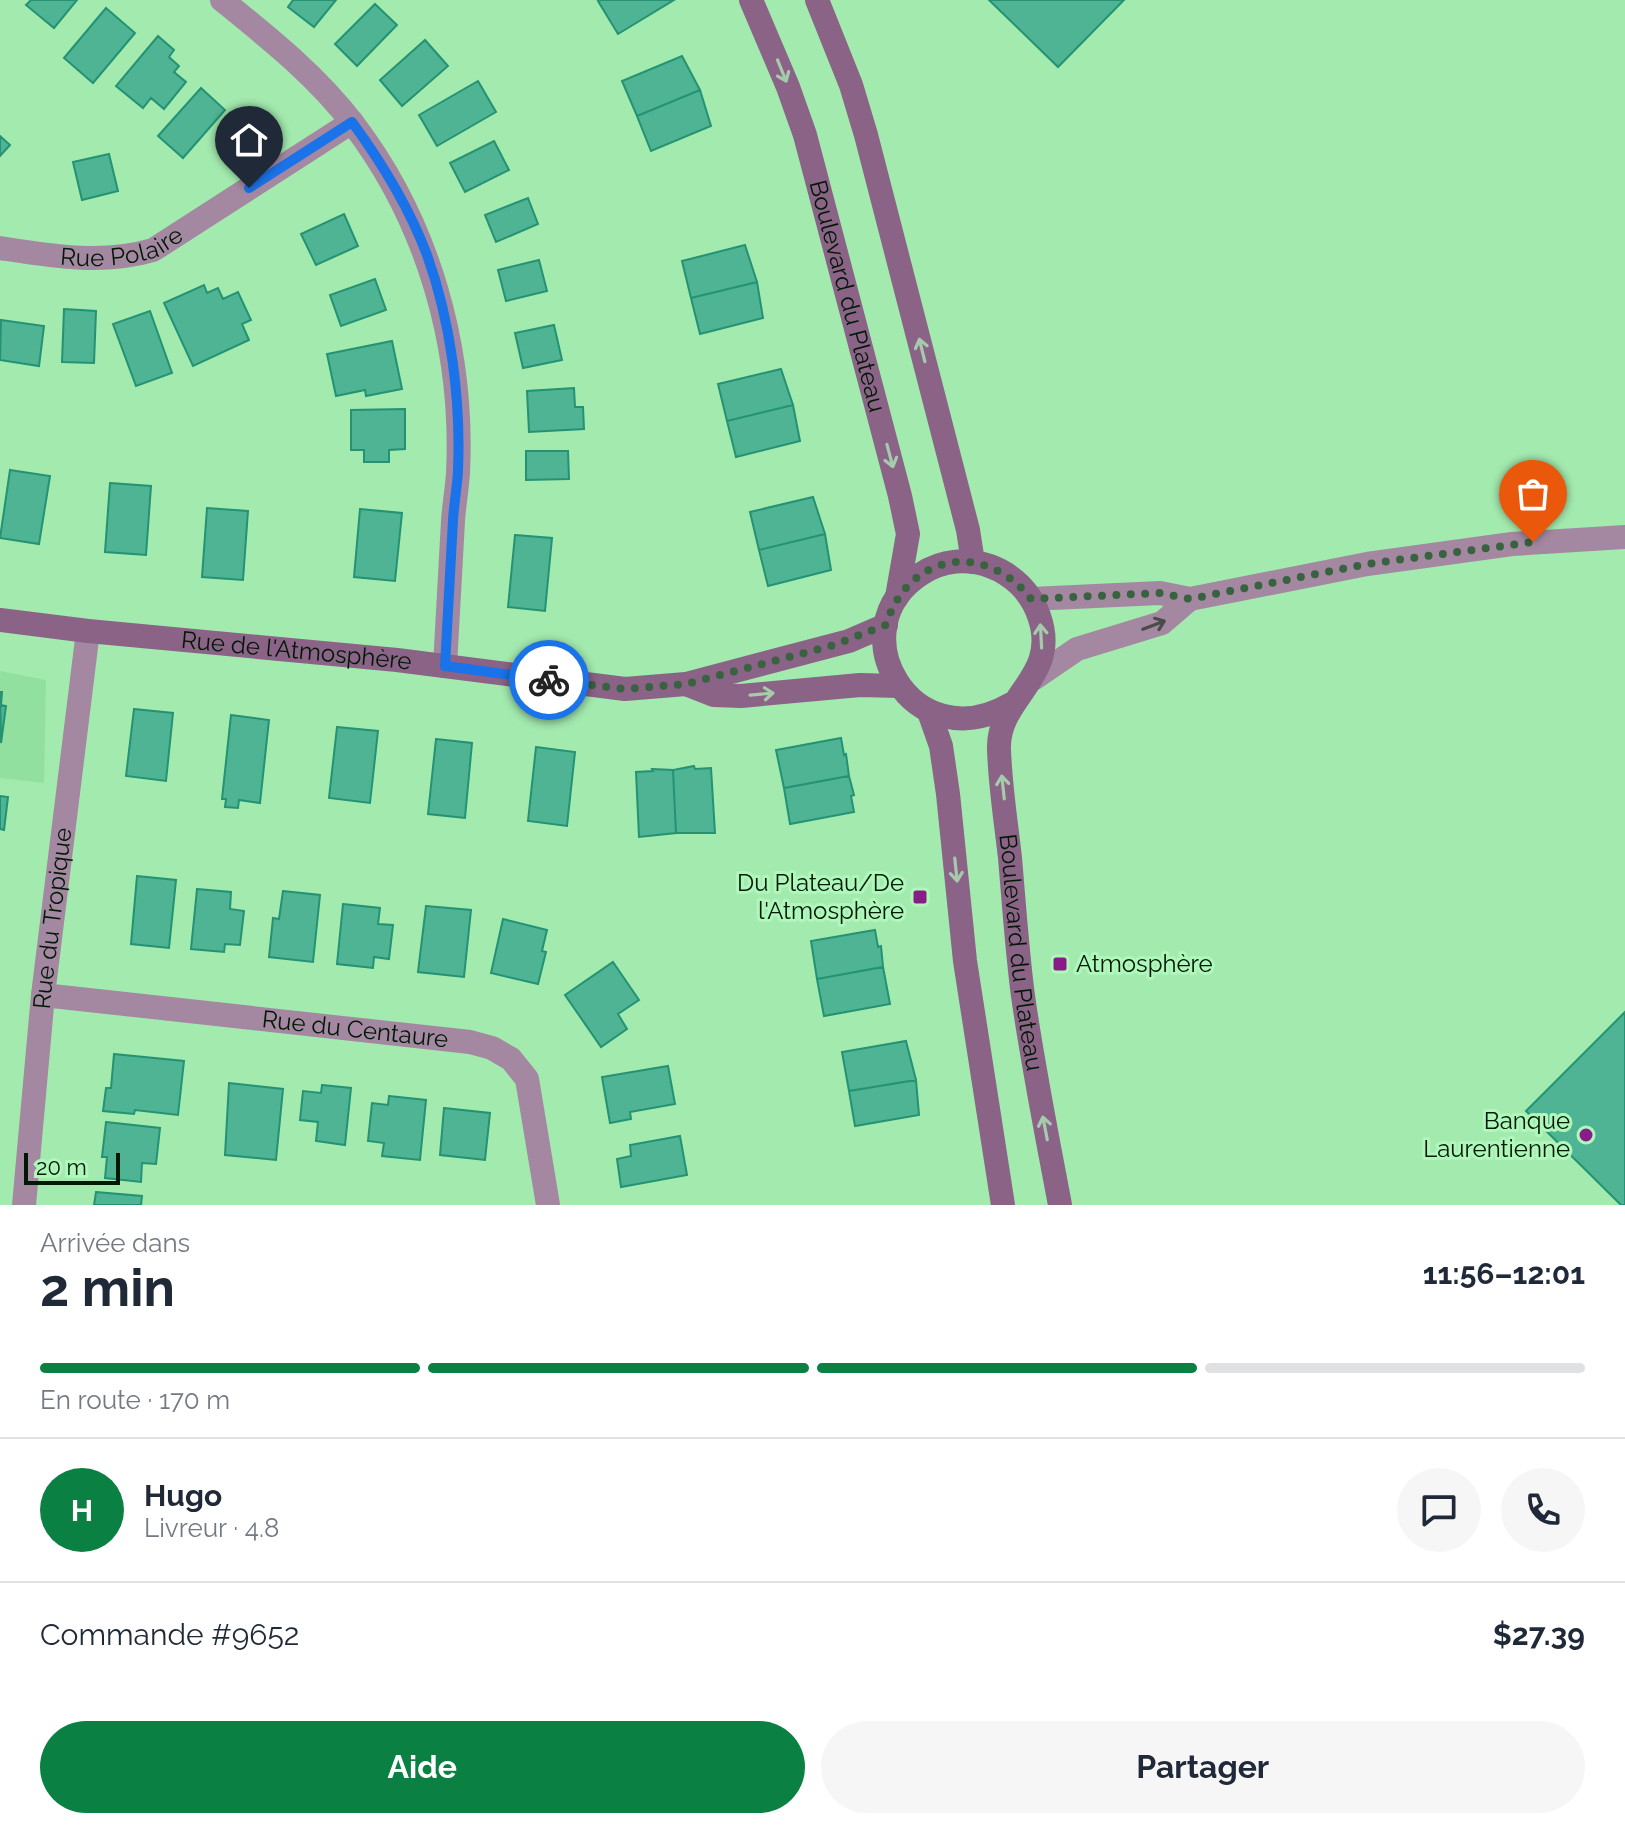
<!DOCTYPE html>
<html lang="fr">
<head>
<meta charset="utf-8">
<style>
  :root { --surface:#fff; --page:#f6f6f7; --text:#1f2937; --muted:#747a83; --line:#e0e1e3; --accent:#0b8043 }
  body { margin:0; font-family:Raleway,sans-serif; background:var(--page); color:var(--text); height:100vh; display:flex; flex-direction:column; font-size:30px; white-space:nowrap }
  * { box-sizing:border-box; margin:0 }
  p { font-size:26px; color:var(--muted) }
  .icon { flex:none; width:44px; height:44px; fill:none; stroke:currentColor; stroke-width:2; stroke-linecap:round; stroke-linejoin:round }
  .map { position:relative; height:1205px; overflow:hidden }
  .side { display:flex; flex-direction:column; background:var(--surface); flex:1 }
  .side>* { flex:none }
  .scale { position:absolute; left:24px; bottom:20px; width:96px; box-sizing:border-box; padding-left:8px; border:4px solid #001905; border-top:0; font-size:22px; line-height:28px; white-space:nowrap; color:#001905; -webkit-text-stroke:6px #b0f7bc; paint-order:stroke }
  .pin { position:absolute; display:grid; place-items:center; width:68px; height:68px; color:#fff; margin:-82px -34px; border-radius:50% 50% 50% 0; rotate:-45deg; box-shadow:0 0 8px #0007 }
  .pin .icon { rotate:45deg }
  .courier { position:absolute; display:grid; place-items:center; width:80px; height:80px; margin:-40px; border:6px solid #1a73e8; border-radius:50%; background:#fff; color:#222; box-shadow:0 2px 10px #0007 }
  .summary em { font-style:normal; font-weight:700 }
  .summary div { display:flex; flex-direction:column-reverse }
  .summary { display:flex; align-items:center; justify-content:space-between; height:136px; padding:0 40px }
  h1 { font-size:52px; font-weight:700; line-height:60px }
  .bar { display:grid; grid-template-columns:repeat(4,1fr); gap:12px 8px; align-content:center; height:96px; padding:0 40px }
  .bar i { height:10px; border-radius:6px; background:var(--line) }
  .bar .selected { background:var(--accent) }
  .bar p { grid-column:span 4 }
  .line { display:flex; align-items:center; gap:20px; padding:0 40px; border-top:2px solid var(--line) }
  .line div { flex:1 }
  .round { display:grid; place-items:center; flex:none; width:84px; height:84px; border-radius:42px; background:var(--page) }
  .action { display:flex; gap:16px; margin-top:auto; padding:16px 40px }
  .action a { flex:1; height:92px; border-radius:48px; background:var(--accent); color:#fff; font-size:32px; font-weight:700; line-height:92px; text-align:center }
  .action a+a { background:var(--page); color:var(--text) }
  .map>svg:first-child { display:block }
</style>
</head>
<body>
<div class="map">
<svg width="1625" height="1205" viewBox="0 0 1625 1205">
  <rect width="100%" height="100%" fill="#a3eaaf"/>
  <path fill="#92e0a0" d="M0 671 46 680 44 783 0 778Z"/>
  <path fill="#4eb493" stroke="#249273" stroke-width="2" d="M31 0H77L54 28 26 5Z
    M293 0H336L314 27 288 7Z
    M601 0H674L618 34 598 1Z
    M989 0H1124L1058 67Z
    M375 4 397 25 357 66 335 44Z
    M106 8 135 33 93 83 64 58Z
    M158 36 174 50 169 57 179 66 174 72 186 82 164 109 151 98 143 108 116 86Z
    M425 40 448 66 402 106 380 80Z
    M682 56 700 90 637 116 622 81Z
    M478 81 496 112 437 146 419 115Z
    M201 88 225 110 183 158 158 136Z
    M700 90 711 126 651 151 637 116Z
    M0 136 10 145 0 156Z
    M494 141 509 170 465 192 450 163Z
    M109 154 118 191 82 200 73 162Z
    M528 198 538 224 496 242 485 215Z
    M344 214 358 246 316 265 301 234Z
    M745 245 757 282 691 298 682 261Z
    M539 260 547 291 506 301 498 270Z
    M375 279 386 310 341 326 330 295Z
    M757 282 763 318 700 334 691 298Z
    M204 285 207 293 218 288 223 299 238 292 251 320 242 324 249 340 193 366 164 303Z
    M64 309 96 311 94 363 62 362Z
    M150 311 172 373 136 386 113 324Z
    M1 320 44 326 39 366 0 360Z
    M554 325 562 360 523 368 515 333Z
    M392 341 402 389 366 396 365 390 336 396 327 354Z
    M781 369 793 405 727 421 718 384Z
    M574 388 575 407H583L584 429 529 432 527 391Z
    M793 405 800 441 736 457 727 421Z
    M405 409V449L389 450V462H364V450H351V410Z
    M526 451H568L569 479 526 480Z
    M10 470 50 476 39 544 0 538Z
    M110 483 151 486 146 555 105 552Z
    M813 497 825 534 759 550 750 512Z
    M207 508 248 511 243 580 202 577Z
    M360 509 402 513 395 581 354 577Z
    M825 534 831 570 768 586 759 550Z
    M515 535 552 538 545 611 508 607Z
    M0 692H2L1 705 6 706 1 743Z
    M134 709 173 713 166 781 126 776Z
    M231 715 269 720 260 803 239 800 238 808 225 807 226 799H222Z
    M337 727 378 731 370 803 329 798Z
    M841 738 844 755 846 754 849 776 784 788 776 750Z
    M436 739 472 743 465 818 428 814Z
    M536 747 575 752 567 826 528 821Z
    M694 766 695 769 711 768 715 833H676L673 770Z
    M652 769 673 770 676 833 639 837 636 772 653 771Z
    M849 776 854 795 851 796 854 812 790 824 784 788Z
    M0 796 8 797 4 830 0 829Z
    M137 876 176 880 169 948 131 944Z
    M197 889 231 892 230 909 244 911 240 945 225 944 224 952 191 949Z
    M283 891 320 895 313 962 269 957 273 918 279 919Z
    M343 904 380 908 378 924 393 925 389 959 374 957 373 968 337 964Z
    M426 906 471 910 464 977 418 972Z
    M503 919 547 930 542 951 546 952 538 984 491 973Z
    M875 930 878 947 881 946 883 967 817 979 811 941Z
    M613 962 639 1000 618 1014 627 1029 601 1047 565 995Z
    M883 967 890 1004 824 1016 817 979Z
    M1625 1012V1205H1621L1526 1111Z
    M906 1041 916 1080 849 1091 842 1052Z
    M114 1054 184 1061 178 1115 135 1110 134 1114 103 1111 106 1088H111Z
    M668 1066 675 1104 630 1112 631 1119 610 1123 602 1077Z
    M916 1080 919 1115 855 1126 849 1091Z
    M229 1083 283 1089 276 1160 225 1155Z
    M322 1085 351 1088 345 1145 316 1141 318 1122 300 1120 303 1091 321 1093Z
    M389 1096 426 1100 420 1160 382 1156 384 1143 368 1141 372 1103 388 1105Z
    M444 1108 490 1113 485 1160 440 1155Z
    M106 1122 160 1128 156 1164 142 1163 141 1182 105 1178 107 1157H102Z
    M680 1136 687 1175 621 1187 617 1159 631 1156 630 1145Z
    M96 1192 142 1196 141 1205H94Z"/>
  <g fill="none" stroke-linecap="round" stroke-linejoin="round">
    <g stroke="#a488a1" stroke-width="24">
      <path d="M222 0C269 38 318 77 354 125 429 224 464 349 458 473 457 489 454 505 453 521 450 569 448 618 445 666"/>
      <path id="s1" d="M0 248C52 256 102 265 153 250L352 122"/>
      <path d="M1031 599 1160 593 1190 599 1367 564 1512 544 1625 537"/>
      <path d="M1033 679 1077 649 1162 623 1190 599"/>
      <path id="s2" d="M43 995 470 1042 492 1048 511 1059 527 1079 548 1205"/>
      <path id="s3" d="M24 1205 43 995 88 631"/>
    </g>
    <g stroke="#8a6387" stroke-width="24">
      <path id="s4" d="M751 0 788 87 805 135 900 496 908 534 897 597"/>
      <path d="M817 0 851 85 866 135 968 530 973 562"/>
      <path id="s5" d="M0 620 88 631 397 660 625 689 686 684 849 641 886 625"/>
      <path d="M686 684 714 695 741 696 860 685 899 686"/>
      <path id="s6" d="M1011 704C912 762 836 629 921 574 964 545 1023 568 1039 616 1061 677 997 697 999 749 1000 785 1006 822 1010 858 1014 904 1017 950 1023 996 1033 1066 1047 1136 1060 1205"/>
      <path d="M929 712 941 746 948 794 965 961 1003 1205"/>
    </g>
  </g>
  <defs><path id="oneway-shaft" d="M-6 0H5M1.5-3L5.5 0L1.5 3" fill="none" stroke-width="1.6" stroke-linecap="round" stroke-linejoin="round" transform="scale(2)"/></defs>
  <g stroke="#a5cbac">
    <use href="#oneway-shaft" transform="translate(782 71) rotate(68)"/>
    <use href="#oneway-shaft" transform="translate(922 350) rotate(-104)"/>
    <use href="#oneway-shaft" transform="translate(890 456) rotate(75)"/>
    <use href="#oneway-shaft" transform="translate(1041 636) rotate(-93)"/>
    <use href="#oneway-shaft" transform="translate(762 694) rotate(-5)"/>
    <use href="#oneway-shaft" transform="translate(1003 787) rotate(-96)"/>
    <use href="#oneway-shaft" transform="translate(956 870) rotate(84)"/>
    <use href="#oneway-shaft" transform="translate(1045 1128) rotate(-101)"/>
  </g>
  <use stroke="#4a4b4b" href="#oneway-shaft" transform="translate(1154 625) rotate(-21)"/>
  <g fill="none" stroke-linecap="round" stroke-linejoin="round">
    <path stroke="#396240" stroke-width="8" stroke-dasharray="0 14.4" d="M549 680 625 689 686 684 831 646 886 625C908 553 985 540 1031 599L1160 593 1190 599 1367 564 1533 542"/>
    <path stroke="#1a73e8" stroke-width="10" d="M249 188 352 122C382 163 409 207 427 255 451 322 461 400 458 471 457 488 454 504 453 520 450 569 448 618 445 666L549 680"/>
  </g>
  <g fill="#881e85" stroke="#b0f7bc" stroke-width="3">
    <rect x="912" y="889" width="16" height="16" rx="4"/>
    <rect x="1052" y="956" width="16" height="16" rx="4"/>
    <circle cx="1586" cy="1135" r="8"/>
  </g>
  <g text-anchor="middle" stroke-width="6" stroke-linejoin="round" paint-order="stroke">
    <g font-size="24" fill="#001905" stroke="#b0f7bc">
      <text dy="8" stroke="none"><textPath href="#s1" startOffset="124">Rue Polaire</textPath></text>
      <text dy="8" stroke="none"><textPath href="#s4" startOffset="312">Boulevard du Plateau</textPath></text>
      <text dy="8" stroke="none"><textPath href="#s5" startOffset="298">Rue de l'Atmosphère</textPath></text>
      <text dy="8" stroke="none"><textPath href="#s3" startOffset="288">Rue du Tropique</textPath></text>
      <text dy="8" stroke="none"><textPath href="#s6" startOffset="746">Boulevard du Plateau</textPath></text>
      <text dy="8" stroke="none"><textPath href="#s2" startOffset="314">Rue du Centaure</textPath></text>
    </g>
    <g font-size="24" fill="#001905" stroke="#b0f7bc" text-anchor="end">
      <text x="904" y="891">Du Plateau/De<tspan x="904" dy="28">l'Atmosphère</tspan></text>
      <text x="1076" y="972" text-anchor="start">Atmosphère</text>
      <text x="1570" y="1129">Banque<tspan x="1570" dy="28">Laurentienne</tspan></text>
    </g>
  </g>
</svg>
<div class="scale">20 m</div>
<div class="pin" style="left:1533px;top:542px;background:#ea580c"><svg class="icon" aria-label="bag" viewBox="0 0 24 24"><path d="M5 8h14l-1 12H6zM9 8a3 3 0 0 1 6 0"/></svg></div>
<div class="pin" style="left:249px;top:188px;background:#1f2937"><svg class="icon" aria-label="home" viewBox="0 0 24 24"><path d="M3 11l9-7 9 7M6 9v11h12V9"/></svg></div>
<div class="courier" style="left:549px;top:680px"><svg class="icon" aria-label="bike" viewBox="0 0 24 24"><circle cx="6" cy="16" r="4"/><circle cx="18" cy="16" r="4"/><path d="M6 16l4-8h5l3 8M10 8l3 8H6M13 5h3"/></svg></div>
</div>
<section class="side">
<div class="summary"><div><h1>2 min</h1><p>Arrivée dans</p></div><em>11:56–12:01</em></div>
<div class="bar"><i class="selected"></i><i class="selected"></i><i class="selected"></i><i></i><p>En route · 170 m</p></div>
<div class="line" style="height:144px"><b class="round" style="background:var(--accent);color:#fff">H</b><div><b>Hugo</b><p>Livreur · 4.8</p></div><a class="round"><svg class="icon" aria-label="chat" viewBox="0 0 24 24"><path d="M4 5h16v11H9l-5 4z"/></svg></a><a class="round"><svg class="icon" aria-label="phone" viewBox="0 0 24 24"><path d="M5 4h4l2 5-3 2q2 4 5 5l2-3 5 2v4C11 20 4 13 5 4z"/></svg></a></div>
<div class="line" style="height:104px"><div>Commande #9652</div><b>$27.39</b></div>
<div class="action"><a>Aide</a><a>Partager</a></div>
</section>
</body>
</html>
